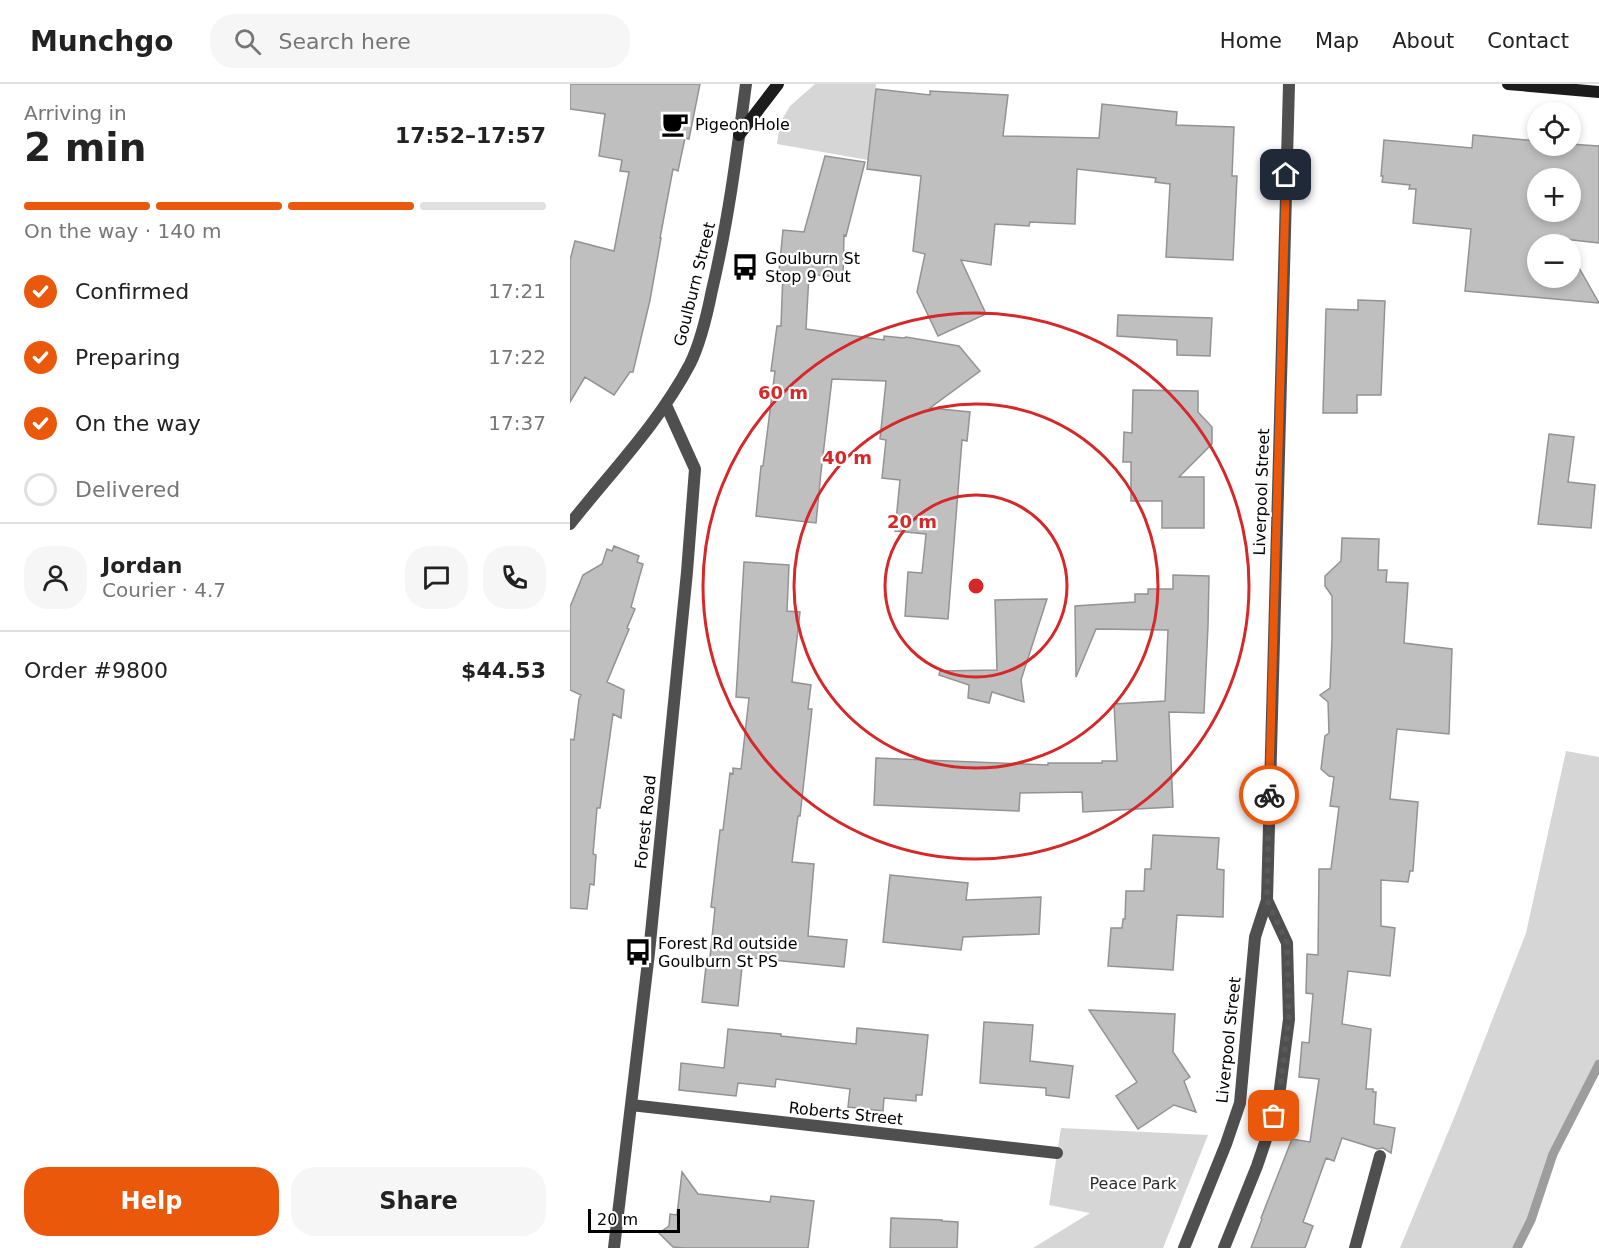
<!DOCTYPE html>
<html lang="en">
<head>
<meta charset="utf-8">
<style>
  :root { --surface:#fff; --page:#f6f6f6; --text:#222; --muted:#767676; --line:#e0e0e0; --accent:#ea580c }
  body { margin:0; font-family:"DejaVu Sans",sans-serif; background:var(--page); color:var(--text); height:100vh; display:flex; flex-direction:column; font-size:22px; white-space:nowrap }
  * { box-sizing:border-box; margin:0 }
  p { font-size:20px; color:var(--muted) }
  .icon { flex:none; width:33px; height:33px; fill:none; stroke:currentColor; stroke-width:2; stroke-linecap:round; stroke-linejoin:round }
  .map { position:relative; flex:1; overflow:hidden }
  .drawer { display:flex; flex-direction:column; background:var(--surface); width:570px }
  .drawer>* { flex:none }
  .controls { position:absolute; left:957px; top:18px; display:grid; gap:12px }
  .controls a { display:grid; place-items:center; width:54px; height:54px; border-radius:50%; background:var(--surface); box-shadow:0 3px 9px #0003; font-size:30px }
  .scale { position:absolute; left:18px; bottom:15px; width:92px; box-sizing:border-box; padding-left:6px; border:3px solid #000; border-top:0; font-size:16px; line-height:21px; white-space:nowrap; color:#000; -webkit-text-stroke:4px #fff; paint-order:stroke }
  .pin { position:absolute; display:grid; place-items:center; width:51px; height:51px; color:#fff; margin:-26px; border-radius:12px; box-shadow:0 3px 9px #0006 }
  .courier { position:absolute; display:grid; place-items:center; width:60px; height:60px; margin:-30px; border:4px solid #ea580c; border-radius:50%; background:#fff; color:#222; box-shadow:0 2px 8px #0007 }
  .summary em { font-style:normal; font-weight:600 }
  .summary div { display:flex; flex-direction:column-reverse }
  .summary { display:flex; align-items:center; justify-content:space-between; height:102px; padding:0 24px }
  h1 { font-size:39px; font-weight:600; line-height:45px }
  .bar { display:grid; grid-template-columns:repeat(4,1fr); gap:9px 6px; align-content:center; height:72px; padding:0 24px }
  .bar i { height:8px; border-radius:4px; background:var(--line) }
  .bar .current { background:var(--accent) }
  .bar p { grid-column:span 4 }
  .line { display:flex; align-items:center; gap:15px; padding:0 24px; border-top:2px solid var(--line) }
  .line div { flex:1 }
  .round { display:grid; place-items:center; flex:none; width:63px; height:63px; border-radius:24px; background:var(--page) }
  ol { padding:0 24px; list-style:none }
  li { display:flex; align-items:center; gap:18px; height:66px }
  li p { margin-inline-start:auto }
  li .icon { padding:6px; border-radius:50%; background:var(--accent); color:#fff; stroke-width:4 }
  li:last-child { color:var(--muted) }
  li i { width:33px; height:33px; border:3px solid var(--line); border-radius:50% }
  .primary-button { display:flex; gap:12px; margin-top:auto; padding:12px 24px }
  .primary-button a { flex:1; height:69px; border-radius:24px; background:var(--accent); color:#fff; font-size:24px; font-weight:600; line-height:69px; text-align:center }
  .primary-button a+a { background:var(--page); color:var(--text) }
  header { display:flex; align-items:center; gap:36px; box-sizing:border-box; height:84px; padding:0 30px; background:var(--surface); border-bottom:2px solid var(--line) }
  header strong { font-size:28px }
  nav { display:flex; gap:33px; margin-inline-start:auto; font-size:21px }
  .search { width:420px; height:54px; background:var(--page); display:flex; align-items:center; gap:15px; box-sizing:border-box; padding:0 21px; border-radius:24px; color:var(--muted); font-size:22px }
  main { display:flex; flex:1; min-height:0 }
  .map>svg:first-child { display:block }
</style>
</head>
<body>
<header>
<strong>Munchgo</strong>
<div class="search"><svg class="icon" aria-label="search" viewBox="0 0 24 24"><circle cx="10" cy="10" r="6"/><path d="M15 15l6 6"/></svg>Search here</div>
<nav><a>Home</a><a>Map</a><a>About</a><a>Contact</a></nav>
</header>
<main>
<section class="drawer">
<div class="summary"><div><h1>2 min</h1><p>Arriving in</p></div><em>17:52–17:57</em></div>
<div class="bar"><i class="current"></i><i class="current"></i><i class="current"></i><i></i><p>On the way · 140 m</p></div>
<ol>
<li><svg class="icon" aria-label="check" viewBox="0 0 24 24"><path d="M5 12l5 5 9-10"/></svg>Confirmed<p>17:21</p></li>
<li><svg class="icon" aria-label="check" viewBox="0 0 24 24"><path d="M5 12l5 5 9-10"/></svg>Preparing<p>17:22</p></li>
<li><svg class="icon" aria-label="check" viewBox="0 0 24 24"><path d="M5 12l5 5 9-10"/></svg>On the way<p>17:37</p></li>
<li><i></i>Delivered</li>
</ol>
<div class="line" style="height:108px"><a class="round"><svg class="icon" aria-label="person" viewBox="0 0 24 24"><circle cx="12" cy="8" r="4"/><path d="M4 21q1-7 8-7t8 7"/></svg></a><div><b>Jordan</b><p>Courier · 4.7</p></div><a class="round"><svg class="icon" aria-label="chat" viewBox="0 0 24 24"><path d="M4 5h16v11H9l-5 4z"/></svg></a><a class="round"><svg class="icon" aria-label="phone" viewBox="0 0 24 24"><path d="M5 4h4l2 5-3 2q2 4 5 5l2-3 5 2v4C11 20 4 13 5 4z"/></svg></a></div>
<div class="line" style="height:78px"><div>Order #9800</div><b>$44.53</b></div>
<div class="primary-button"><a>Help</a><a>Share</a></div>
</section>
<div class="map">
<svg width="1029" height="1164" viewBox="0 0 1029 1164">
  <rect width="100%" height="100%" fill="#fff"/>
  <path fill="#d6d6d6" d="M245 0H306L298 76 207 60 210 39 220 22Z
    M996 667 1029 673V980L983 1070 961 1136 947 1164H830L886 1029 956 849Z
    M491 1044 638 1051 593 1164H463L520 1129 479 1121Z"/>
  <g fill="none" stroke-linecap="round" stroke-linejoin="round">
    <path stroke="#9d9d9d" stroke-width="9" d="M947 1164 961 1136 983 1070 1029 980"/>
  </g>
  <path fill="#bfbfbf" stroke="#939393" stroke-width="1.5" fill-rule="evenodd" d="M0 0H130L119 55 115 54 108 87 103 85 90 154H91L80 216 63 288H60L44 311 15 293 0 318V176L5 157 44 167 59 88 50 87 52 76 29 72 35 30 0 25Z
    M306 5 360 11V7L438 11 433 52 529 54 532 20 607 28 606 41 664 43 662 92H667L663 176 596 173 600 100 585 98 586 94 507 85 505 140 460 138 459 142 425 140 421 181 391 176 416 230 368 252 347 208 355 170 343 167 351 92 297 85Z
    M903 51 968 57V62H1000V60L1029 62V159L993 155 996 160H968V194H1000V168L1029 219 895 207 901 145 843 139 846 105H839L840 101 812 98 813 92H811L814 56 902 64ZM968 94H1000V128H968Z
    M255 72 295 78 276 152 274 151 273 194 239 190 236 245 314 256V252L334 254 336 253 389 262 410 287 360 324 400 328 397 357 392 356 378 535 335 532 338 488 352 489 356 450 325 447 330 396 312 394 316 356 310 355 316 297 262 295 251 388 246 439 186 432 191 382H193L205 287H201L207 242H211L213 187H209L213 146 234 148Z
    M788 216 815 217 811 311H787V329H753L756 225 788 226Z
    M548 231 642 234 640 272 607 271V256L547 252Z
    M563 306 628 307V328L642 343V360L609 393H634V444H592V417H561V378H553L554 348 562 349Z
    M979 350 1004 353 998 398 1025 401 1021 444 968 440Z
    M772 454 809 455 808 486H817L816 498 838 499 834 559 882 565 879 650 827 645 820 715 848 718 843 787H840L838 798 811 796V842L825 844 820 892 778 887 772 940 801 945 796 1005H803V1008H806L804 1040 825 1044 821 1069 813 1064 807 1065 772 1054 764 1077 756 1074 733 1138 743 1142 735 1164H681L692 1135 691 1134 722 1055 740 1058 749 995 729 993 732 958 739 959 743 910 736 909 737 870 748 871 749 785H761L769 723 760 722 764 693 759 692 751 685 755 652 759 649 758 618 750 611 760 604 762 554V512L755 502V492L771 477Z
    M44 462 69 472 67 478 73 480 61 523 65 525 57 544 59 545 37 598 54 606 51 634 43 630 30 724H27L23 770 26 771 24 801 20 800 17 825 0 824V655L4 656 9 615 11 611 0 606V523L13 491 32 480 37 465 42 467Z
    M174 478 219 481 217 527 230 528 222 598 241 601 238 625H242L230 732H228L222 778 244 780 238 852 277 856 274 883 173 873 168 922 132 918 137 873H140L145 824 141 823 150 746H153L160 689 163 690V684L171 685 179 614 166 613Z
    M603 491 639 492 638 542 634 629 599 628 603 723 513 728 512 708 450 709 449 727 304 721 306 674 478 681V679H532V677H547L544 620 595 617 598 546 526 545 506 593 505 522 565 518V510H578V505H603Z
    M477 515 451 596 454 618 422 608 419 619 398 614 399 601 369 591 370 587 427 586 425 516Z
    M583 751 649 754 647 785 654 786 653 833 607 831 603 886 538 882 541 844H552L553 835H555L556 807H574L575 785H581Z
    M320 791 398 799 396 816 471 813 469 850 393 853 391 866 313 858Z
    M519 926 605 930 603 968 620 993 614 997 626 1028 604 1021 568 1045 546 1012 567 998Z
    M414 938 463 941 460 977 503 982 499 1014 476 1011V1004L410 999Z
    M287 944 358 951 352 1011H346V1017L314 1014 313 1027 278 1023 280 1005 206 995 205 1003 168 999 166 1012 109 1006 111 979 154 984 158 945 211 950V952L286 960Z
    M112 1088 128 1110 200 1118 201 1112 244 1117 238 1164H114L103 1163 89 1149 99 1142 100 1130 107 1131Z
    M321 1134 372 1136V1137L388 1138 387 1164H320Z"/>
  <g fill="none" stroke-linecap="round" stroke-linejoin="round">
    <path stroke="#4f4f4f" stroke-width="12" d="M654 1164 687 1082 708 1020 719 935 717 859 697 816
      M785 1164 810 1072"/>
    <path stroke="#4f4f4f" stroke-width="12" d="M0 440C41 388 89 339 120 280 131 258 137 231 142 206 158 139 167 69 176 0
      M61 1021 487 1069
      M44 1164 79 869 117 488 125 385 96 321
      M614 1164 656 1060 670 1019 685 853 697 816 719 0"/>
    <path stroke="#1c1c1c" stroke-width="12" d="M938 0 1029 8
      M169 51 208 0"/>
  </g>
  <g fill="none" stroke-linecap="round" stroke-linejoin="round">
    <path stroke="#595959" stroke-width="6" stroke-dasharray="0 10.8" d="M699 711 697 816 717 859 719 934 708 1020 704 1032"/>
    <path stroke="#ea580c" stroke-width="8" d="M699 711 716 91"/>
  </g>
  <g fill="none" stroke="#d62828" stroke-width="3">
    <circle cx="406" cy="502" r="91"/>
    <circle cx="406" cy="502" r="182"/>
    <circle cx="406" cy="502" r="273"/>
  </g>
  <defs>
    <symbol id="cafe-bare" viewBox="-9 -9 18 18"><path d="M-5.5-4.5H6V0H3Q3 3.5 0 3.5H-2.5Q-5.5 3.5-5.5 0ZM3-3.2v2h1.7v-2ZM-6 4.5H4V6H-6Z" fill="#000" stroke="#fff" stroke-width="2.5" paint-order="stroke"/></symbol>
    <symbol id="bus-bare" viewBox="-9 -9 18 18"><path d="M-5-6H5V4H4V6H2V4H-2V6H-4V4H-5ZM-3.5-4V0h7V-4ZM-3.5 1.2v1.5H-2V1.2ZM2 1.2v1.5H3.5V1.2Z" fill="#000" stroke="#fff" stroke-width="2.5" paint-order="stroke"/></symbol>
  </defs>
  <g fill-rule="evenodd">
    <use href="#cafe-bare" x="86" y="21" width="38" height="38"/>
    <use href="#bus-bare" x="156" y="164" width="38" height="38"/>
    <use href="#bus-bare" x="49" y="849" width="38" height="38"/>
  </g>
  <g text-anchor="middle" stroke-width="4.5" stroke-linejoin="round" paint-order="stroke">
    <g font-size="16" fill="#000" stroke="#fff" text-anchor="start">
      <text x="125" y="46">Pigeon Hole</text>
      <text x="195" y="180">Goulburn St<tspan x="195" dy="18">Stop 9 Out</tspan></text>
      <text x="88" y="865">Forest Rd outside<tspan x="88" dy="18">Goulburn St PS</tspan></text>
    </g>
    <g font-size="16" fill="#000" stroke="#fff">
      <text transform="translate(124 200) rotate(-76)" y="6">Goulburn Street</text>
      <text transform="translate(691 408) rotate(-88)" y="6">Liverpool Street</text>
      <text transform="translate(75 738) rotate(-84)" y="6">Forest Road</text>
      <text transform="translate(658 956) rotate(-84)" y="6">Liverpool Street</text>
      <text transform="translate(276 1029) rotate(6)" y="6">Roberts Street</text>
    </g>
    <g font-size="16" fill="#2d2d2d" stroke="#fff">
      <text x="563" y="1105">Peace Park</text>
    </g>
  </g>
  <circle cx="406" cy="502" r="9" fill="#d62828" stroke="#fff" stroke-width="3"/>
  <g font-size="18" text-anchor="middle" font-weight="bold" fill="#d62828" stroke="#fff" stroke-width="4.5" stroke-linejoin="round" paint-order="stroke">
    <text x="213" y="315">60 m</text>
    <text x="277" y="380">40 m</text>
    <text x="342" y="444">20 m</text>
  </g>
</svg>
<div class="controls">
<a><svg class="icon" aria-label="locate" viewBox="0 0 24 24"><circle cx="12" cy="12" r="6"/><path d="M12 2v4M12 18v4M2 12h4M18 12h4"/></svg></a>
<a>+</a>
<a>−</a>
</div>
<div class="scale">20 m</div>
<div class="pin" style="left:704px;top:1032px;background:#ea580c"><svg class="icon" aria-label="bag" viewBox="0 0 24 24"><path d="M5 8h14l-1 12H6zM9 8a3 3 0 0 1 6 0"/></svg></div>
<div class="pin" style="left:716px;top:91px;background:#1f2937"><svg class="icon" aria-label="home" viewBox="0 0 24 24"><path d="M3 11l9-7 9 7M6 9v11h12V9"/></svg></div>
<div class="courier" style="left:699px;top:711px"><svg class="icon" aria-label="bike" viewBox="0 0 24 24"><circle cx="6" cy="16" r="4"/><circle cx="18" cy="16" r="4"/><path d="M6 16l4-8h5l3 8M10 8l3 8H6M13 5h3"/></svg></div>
</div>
</main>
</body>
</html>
